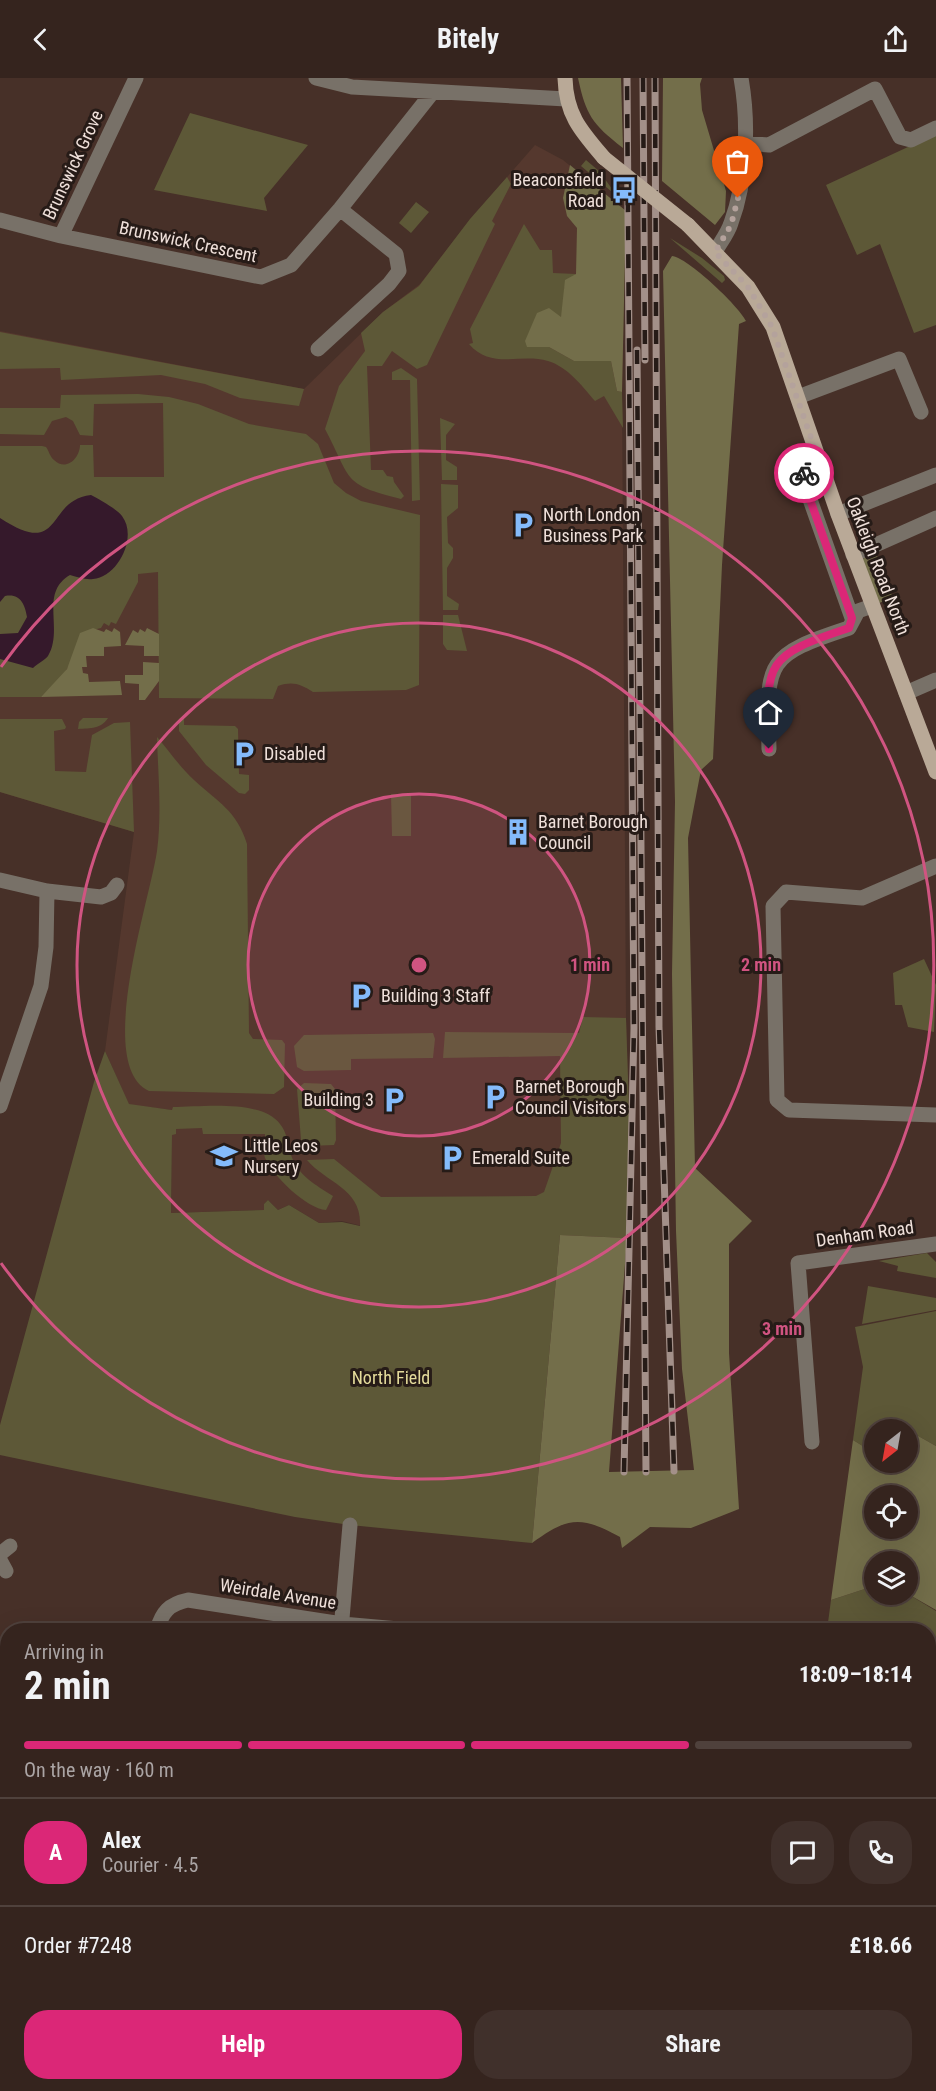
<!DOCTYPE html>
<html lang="en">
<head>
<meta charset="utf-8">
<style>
  :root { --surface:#35241e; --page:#40302b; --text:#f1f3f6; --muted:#aaa4a4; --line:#4f413c; --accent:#db2777 }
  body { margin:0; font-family:"Roboto Condensed",sans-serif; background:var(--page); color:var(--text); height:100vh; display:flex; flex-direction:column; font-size:22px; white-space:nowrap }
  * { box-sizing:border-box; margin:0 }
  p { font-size:20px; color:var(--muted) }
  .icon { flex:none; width:33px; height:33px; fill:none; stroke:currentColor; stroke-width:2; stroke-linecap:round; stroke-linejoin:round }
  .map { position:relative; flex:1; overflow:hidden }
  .sheet { position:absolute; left:0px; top:1545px; width:936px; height:468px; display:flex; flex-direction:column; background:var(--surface); border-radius:24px 24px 0 0; box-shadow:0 6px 24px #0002,0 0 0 2px var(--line) }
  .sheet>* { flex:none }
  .needle { width:39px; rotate:211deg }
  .fabs { position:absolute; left:864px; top:1341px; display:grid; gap:12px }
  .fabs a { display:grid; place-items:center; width:54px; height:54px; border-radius:50%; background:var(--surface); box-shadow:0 6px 24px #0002,0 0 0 2px var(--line); font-size:30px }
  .pin { position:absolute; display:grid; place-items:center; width:51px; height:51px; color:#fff; margin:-62px -26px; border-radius:50% 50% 50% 0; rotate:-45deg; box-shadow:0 0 6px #0007 }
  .pin .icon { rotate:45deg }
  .courier { position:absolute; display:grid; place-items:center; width:60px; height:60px; margin:-30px; border:4px solid #db2777; border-radius:50%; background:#fff; color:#222; box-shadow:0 2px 8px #0007 }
  .head em { font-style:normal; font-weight:700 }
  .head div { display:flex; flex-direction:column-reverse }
  .head { display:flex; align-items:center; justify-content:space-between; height:102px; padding:0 24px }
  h1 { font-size:39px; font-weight:700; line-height:45px }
  .bar { display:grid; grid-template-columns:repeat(4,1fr); gap:9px 6px; align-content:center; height:72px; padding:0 24px }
  .bar i { height:8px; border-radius:4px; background:var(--line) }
  .bar .selected { background:var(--accent) }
  .bar p { grid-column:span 4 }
  .line { display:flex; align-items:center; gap:15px; padding:0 24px; border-top:2px solid var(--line) }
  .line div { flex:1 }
  .round { display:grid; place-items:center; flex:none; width:63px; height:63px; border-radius:24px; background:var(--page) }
  .cta { display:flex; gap:12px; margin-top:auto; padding:12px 24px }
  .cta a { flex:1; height:69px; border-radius:24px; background:var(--accent); color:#fff; font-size:24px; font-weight:700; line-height:69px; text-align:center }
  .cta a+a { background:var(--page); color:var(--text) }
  header { display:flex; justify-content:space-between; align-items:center; height:78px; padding:0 24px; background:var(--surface); font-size:27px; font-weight:700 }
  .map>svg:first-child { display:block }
</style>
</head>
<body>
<header><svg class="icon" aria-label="back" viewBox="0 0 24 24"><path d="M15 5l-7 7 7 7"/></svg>Bitely<svg class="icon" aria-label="share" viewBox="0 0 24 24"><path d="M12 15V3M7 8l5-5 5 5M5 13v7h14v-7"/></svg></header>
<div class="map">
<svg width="936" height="2013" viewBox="0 0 936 2013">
  <rect width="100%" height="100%" fill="#473028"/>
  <path fill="#55382e" d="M535 67 563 82 626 133 622 314 626 940 631 1092 627 1160 366 1149 342 1143 319 1145 289 1127 278 1132 268 1122 264 1126 265 1132 171 1135 172 1032 129 1027 105 973 134 754 0 714V253L304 311 383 234 420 206 469 143Z
    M281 2006H810V2013H281Z"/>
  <path fill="#5d5837" d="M190 35 308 67 264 120 267 133 154 112Z
    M936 56V247L914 255 880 166 857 177 826 107Z
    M586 82 599 93 618 119 581 88Z
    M507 99 511 106 492 143 495 146 427 287 417 291 392 273 382 288H367L371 392H383L387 398 393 399 394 404 404 418 401 421C341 406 352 402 325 351L339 308 365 273 361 255 383 234 419 208 470 141Z
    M416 124 429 134 411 155 399 145Z
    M524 146 540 172H552L553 195 576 196 564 210V231L549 269 574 283H611L617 313 622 314 623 350 604 318 595 323C582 308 568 289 548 283 520 275 491 292 469 266L473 265 470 251Z
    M670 160 702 180 724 198 725 202 722 205Z
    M0 254 304 311 299 328 240 320 205 306 161 297 61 302 60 290 0 291Z
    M401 290 417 301 420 422 412 423 410 302H392V294Z
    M138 316 169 319 198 326 249 346 306 356 318 366 334 405 346 415 361 423 420 437 419 607 406 612 313 614C300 606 293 603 278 608L273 621 159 620 158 494 138 496V504L116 546 111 544 109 548 104 545 101 550C70 556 80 574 65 594 59 604 49 611 41 619H0V368H42L46 369C49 373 50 379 54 382 66 394 80 380 80 367H93L94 399H164L163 325 94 326 93 358 80 357 73 343 66 339 52 343 44 357 0 356V330H60L61 317Z
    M440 340 455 346 446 357V382L457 389V402H442Z
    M441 406 458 407V430L447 439 448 465 453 470V480L447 490V518L459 526 458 532H443Z
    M443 537H458L467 573 447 572 443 566Z
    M184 637V647L235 648 238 651 239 696 249 697V712L245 716 239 715 206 687 179 653V641Z
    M83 640H108C101 651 91 650 78 651L79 644Z
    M0 641H62L66 649 65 651 54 653 55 693 86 694 92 657 114 645 130 644 134 754 0 714Z
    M157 659C169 673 180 689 194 702 218 724 237 733 247 766L249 955 253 961 282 962 285 966 284 1009 274 1016 149 1013C94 987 150 822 157 773 162 736 158 696 157 659Z
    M391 716H411V758H392Z
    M924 881 936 907 934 954 908 949 902 927H895L893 895Z
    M583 939 626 940 631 1092 627 1160 560 1157 532 1465 350 1447 295 1439 0 1377V1347L94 1004 105 973 129 1026 172 1032 173 1029C201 1029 262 1021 280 1046 287 1054 288 1067 291 1077 298 1098 316 1107 333 1118L326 1132C307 1131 273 1098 265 1080 263 1074 265 1063 265 1056H203L202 1050 176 1051V1056L172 1057 171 1135 264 1132V1126L268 1122 278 1132 289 1127 319 1145 342 1144 360 1148C362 1110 326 1105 307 1082L334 1081 381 1119 536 1118 544 1114 561 1065 560 978 443 980 445 954 579 955Z
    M433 955 435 961 433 980 351 981V992L304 993 297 989 294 968 304 957Z
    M304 1005 331 1006 335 1011 336 1062 334 1067 308 1068 301 1062 297 1011Z
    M927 1175 936 1184V1200L897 1193 898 1188 879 1183Z
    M868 1208 936 1220V1232L862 1246Z
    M936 1233V1368L913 1355 908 1362V1352H874V1375L853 1362 863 1289 855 1249Z
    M874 1508V1516H908L936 1533V1567L929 1574 928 1552H827L831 1522Z
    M712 2006H786L777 2013H716Z"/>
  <path fill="#736e4a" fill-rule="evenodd" d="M578 0H621L623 70C592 46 586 37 578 0Z
    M663 0H702L700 6 702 32 726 113 725 134 715 147 662 103Z
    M570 87 626 133 622 314 617 313 611 283H574L549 269H527L525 263 537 235 549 230 561 239 565 202 576 196 577 150 567 138 563 120Z
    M672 178C687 179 739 228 746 243L739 246 722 487 713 681 701 692 688 760 695 1090 752 1143 729 1166V1275L739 1431 691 1450 650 1449 622 1470 620 1459C580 1437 568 1439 532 1465L560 1157 627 1160 609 1394 694 1392 682 1291 676 1153 672 896 675 724 663 193Z
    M876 475 893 520 879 525 862 481Z
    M93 550 104 554 106 551 112 554 114 550 120 554 121 568 104 569V578H86L87 589H82L83 595 88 596 89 604 120 603 122 617 41 619 67 591 80 555Z
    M147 550 159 556V578H144V568L125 567 133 552 138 555 140 551 145 554Z
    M143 584 159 585V603L145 622H139V606L125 605V597H143Z
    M913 1355 936 1368V1532L908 1516V1484H874V1508L831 1522 853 1362 874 1375V1384H908V1362ZM874 1418H908V1450H874Z"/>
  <path fill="#35192b" d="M91 417C99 421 118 432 122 438 138 459 118 499 93 501 85 502 78 499 70 497 39 515 64 551 48 578 45 582 37 586 33 590L0 581V556L18 555 27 539C25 526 20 515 5 518L0 524V440C64 482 45 422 91 417Z"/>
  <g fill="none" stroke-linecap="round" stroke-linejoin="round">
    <path stroke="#787168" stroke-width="15" d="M316 0 352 9 566 21
      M745 65 769 67 875 11 900 59 911 62 936 50
      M0 142 61 158 261 199 291 187 340 131 432 15
      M61 158 136 0
      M715 174C720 165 728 155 731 145 747 102 749 45 741 0
      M318 271 389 206 399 193 396 176 340 131
      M798 319 899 281 921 334
      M821 388 801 396 852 540
      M838 436 936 397
      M853 477 936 440
      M906 615 936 602
      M769 671C767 584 763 578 849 550L858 533 872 528
      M936 788 862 820 786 814 773 828 777 1022 789 1032 936 1037
      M0 802 47 813 101 819 111 815 117 807
      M0 1028 41 908 46 869 47 813
      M812 1364 798 1185 936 1166
      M0 1476 10 1468
      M0 1482 6 1493
      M157 1552C162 1534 169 1526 188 1522L342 1546 410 1552
      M341 1552 350 1447
      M928 1653 936 1648
      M928 1789 936 1788
      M279 2006V2013
      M470 2006V2013
      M926 2006 927 2013"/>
    <path stroke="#b9a997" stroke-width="15" d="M565 0C566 37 581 53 604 80
      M688 147 748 209 773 249 838 436 936 694
      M0 1949 8 1950
      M928 1965 936 1964
      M0 1982 8 1983"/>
    <defs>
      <path id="rail" d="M643 0 645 282
        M655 0 659 949 674 1393
        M637 272 646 1394
        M624 1394 634 950 627 0"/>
    </defs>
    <use href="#rail" stroke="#a39089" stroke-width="7"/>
    <use href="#rail" stroke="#261b17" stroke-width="4.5" stroke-dasharray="14" stroke-linecap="butt"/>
    <path stroke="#b9a997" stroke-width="15" d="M604 80 688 147"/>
  </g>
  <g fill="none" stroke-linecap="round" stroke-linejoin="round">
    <path stroke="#b4a29c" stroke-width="6" stroke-dasharray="0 10.8" d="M738 120 731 147 715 174 748 209 772 249 821 388 804 395"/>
    <path stroke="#db2777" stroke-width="8" d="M769 671C766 585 763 578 849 550L852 540 801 396 804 395"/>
  </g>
  <circle cx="419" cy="887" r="171" fill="#d05481" fill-opacity=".12"/>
  <g fill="none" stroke="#d05481" stroke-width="3">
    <circle cx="419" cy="887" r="171"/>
    <circle cx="419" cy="887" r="342"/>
    <path d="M1 589A514 514 0 1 1 1 1185"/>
  </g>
  <defs>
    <symbol id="bus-bare" viewBox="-9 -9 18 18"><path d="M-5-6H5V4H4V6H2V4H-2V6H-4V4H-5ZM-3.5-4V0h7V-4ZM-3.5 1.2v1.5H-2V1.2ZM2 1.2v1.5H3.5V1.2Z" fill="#84bbfb" stroke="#261b17" stroke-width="2.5" paint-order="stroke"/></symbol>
    <symbol id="parking-bare" viewBox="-9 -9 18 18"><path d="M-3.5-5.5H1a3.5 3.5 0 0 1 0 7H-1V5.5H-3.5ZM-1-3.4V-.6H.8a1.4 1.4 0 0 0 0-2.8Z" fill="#84bbfb" stroke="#261b17" stroke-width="2.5" paint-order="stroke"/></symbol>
    <symbol id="building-bare" viewBox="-9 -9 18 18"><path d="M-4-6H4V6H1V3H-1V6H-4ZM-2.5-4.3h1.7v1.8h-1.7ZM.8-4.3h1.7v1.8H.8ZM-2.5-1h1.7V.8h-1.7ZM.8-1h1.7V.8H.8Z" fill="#84bbfb" stroke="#261b17" stroke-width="2.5" paint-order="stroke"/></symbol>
    <symbol id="school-bare" viewBox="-9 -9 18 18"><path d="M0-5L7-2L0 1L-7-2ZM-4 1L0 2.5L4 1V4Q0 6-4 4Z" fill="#84bbfb" stroke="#261b17" stroke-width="2.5" paint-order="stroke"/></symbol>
  </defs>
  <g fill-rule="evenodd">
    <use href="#bus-bare" x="605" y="93" width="38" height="38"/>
    <use href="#parking-bare" x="504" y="428" width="38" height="38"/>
    <use href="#parking-bare" x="225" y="657" width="38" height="38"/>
    <use href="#building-bare" x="499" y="735" width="38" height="38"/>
    <use href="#parking-bare" x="342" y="899" width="38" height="38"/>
    <use href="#parking-bare" x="476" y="1000" width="38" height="38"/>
    <use href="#parking-bare" x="375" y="1003" width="38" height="38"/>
    <use href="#school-bare" x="205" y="1059" width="38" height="38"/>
    <use href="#parking-bare" x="433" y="1061" width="38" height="38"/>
  </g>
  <g text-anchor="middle" stroke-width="6" stroke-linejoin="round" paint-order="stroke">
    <g font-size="18" fill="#efe0da" stroke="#261b17">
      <text transform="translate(73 87) rotate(-65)" y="6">Brunswick Grove</text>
      <text transform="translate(188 164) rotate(12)" y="6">Brunswick Crescent</text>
      <text transform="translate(878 488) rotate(69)" y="6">Oakleigh Road North</text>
      <text transform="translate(865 1156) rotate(-8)" y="6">Denham Road</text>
      <text transform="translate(278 1516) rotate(9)" y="6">Weirdale Avenue</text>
    </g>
    <g font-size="18" fill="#efe0da" stroke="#261b17" text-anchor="start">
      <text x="604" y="108" text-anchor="end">Beaconsfield<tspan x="604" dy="21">Road</tspan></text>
      <text x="543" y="443">North London<tspan x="543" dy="21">Business Park</tspan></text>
      <text x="264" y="682">Disabled</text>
      <text x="538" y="750">Barnet Borough<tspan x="538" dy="21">Council</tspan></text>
      <text x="381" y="924">Building 3 Staff</text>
      <text x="515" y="1015">Barnet Borough<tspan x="515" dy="21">Council Visitors</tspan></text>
      <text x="374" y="1028" text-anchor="end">Building 3</text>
      <text x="244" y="1074">Little Leos<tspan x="244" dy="21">Nursery</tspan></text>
      <text x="472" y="1086">Emerald Suite</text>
    </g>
    <g font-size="18" fill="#e4db9b" stroke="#261b17">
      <text x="391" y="1306">North Field</text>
    </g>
  </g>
  <circle cx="419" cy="887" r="9" fill="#d05481" stroke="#261b17" stroke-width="3"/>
  <g font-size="18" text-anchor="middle" font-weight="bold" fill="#d05481" stroke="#261b17" stroke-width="6" stroke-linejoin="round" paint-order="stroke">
    <text x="590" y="893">1 min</text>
    <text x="761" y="893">2 min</text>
    <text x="782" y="1257">3 min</text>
  </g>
</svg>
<div class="fabs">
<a><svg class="needle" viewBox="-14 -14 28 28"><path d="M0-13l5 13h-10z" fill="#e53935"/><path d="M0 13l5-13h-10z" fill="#aaa4a4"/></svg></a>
<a><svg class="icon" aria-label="locate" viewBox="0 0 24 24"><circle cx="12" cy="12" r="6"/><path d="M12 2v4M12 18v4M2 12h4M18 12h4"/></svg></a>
<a><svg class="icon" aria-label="layers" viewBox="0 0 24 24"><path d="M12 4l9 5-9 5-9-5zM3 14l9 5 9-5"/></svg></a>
</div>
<div class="pin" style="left:738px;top:120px;background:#ea580c"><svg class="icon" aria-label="bag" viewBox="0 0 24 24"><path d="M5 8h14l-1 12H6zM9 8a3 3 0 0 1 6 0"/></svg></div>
<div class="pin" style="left:769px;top:671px;background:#1f2937"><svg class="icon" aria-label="home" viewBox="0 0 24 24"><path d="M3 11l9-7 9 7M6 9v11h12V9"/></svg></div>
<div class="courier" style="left:804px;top:395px"><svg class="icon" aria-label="bike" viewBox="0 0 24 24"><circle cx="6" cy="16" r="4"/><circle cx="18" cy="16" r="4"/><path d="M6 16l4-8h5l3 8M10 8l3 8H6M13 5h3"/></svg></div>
<section class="sheet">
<div class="head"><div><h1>2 min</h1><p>Arriving in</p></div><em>18:09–18:14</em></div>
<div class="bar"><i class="selected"></i><i class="selected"></i><i class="selected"></i><i></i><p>On the way · 160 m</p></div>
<div class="line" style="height:108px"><b class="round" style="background:var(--accent);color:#fff">A</b><div><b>Alex</b><p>Courier · 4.5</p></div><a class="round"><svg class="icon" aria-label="chat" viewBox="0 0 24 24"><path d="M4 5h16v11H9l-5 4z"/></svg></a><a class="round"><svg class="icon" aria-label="phone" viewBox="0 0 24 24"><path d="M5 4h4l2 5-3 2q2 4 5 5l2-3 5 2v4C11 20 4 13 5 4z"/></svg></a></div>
<div class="line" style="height:78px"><div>Order #7248</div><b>£18.66</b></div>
<div class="cta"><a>Help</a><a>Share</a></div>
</section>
</div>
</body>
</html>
